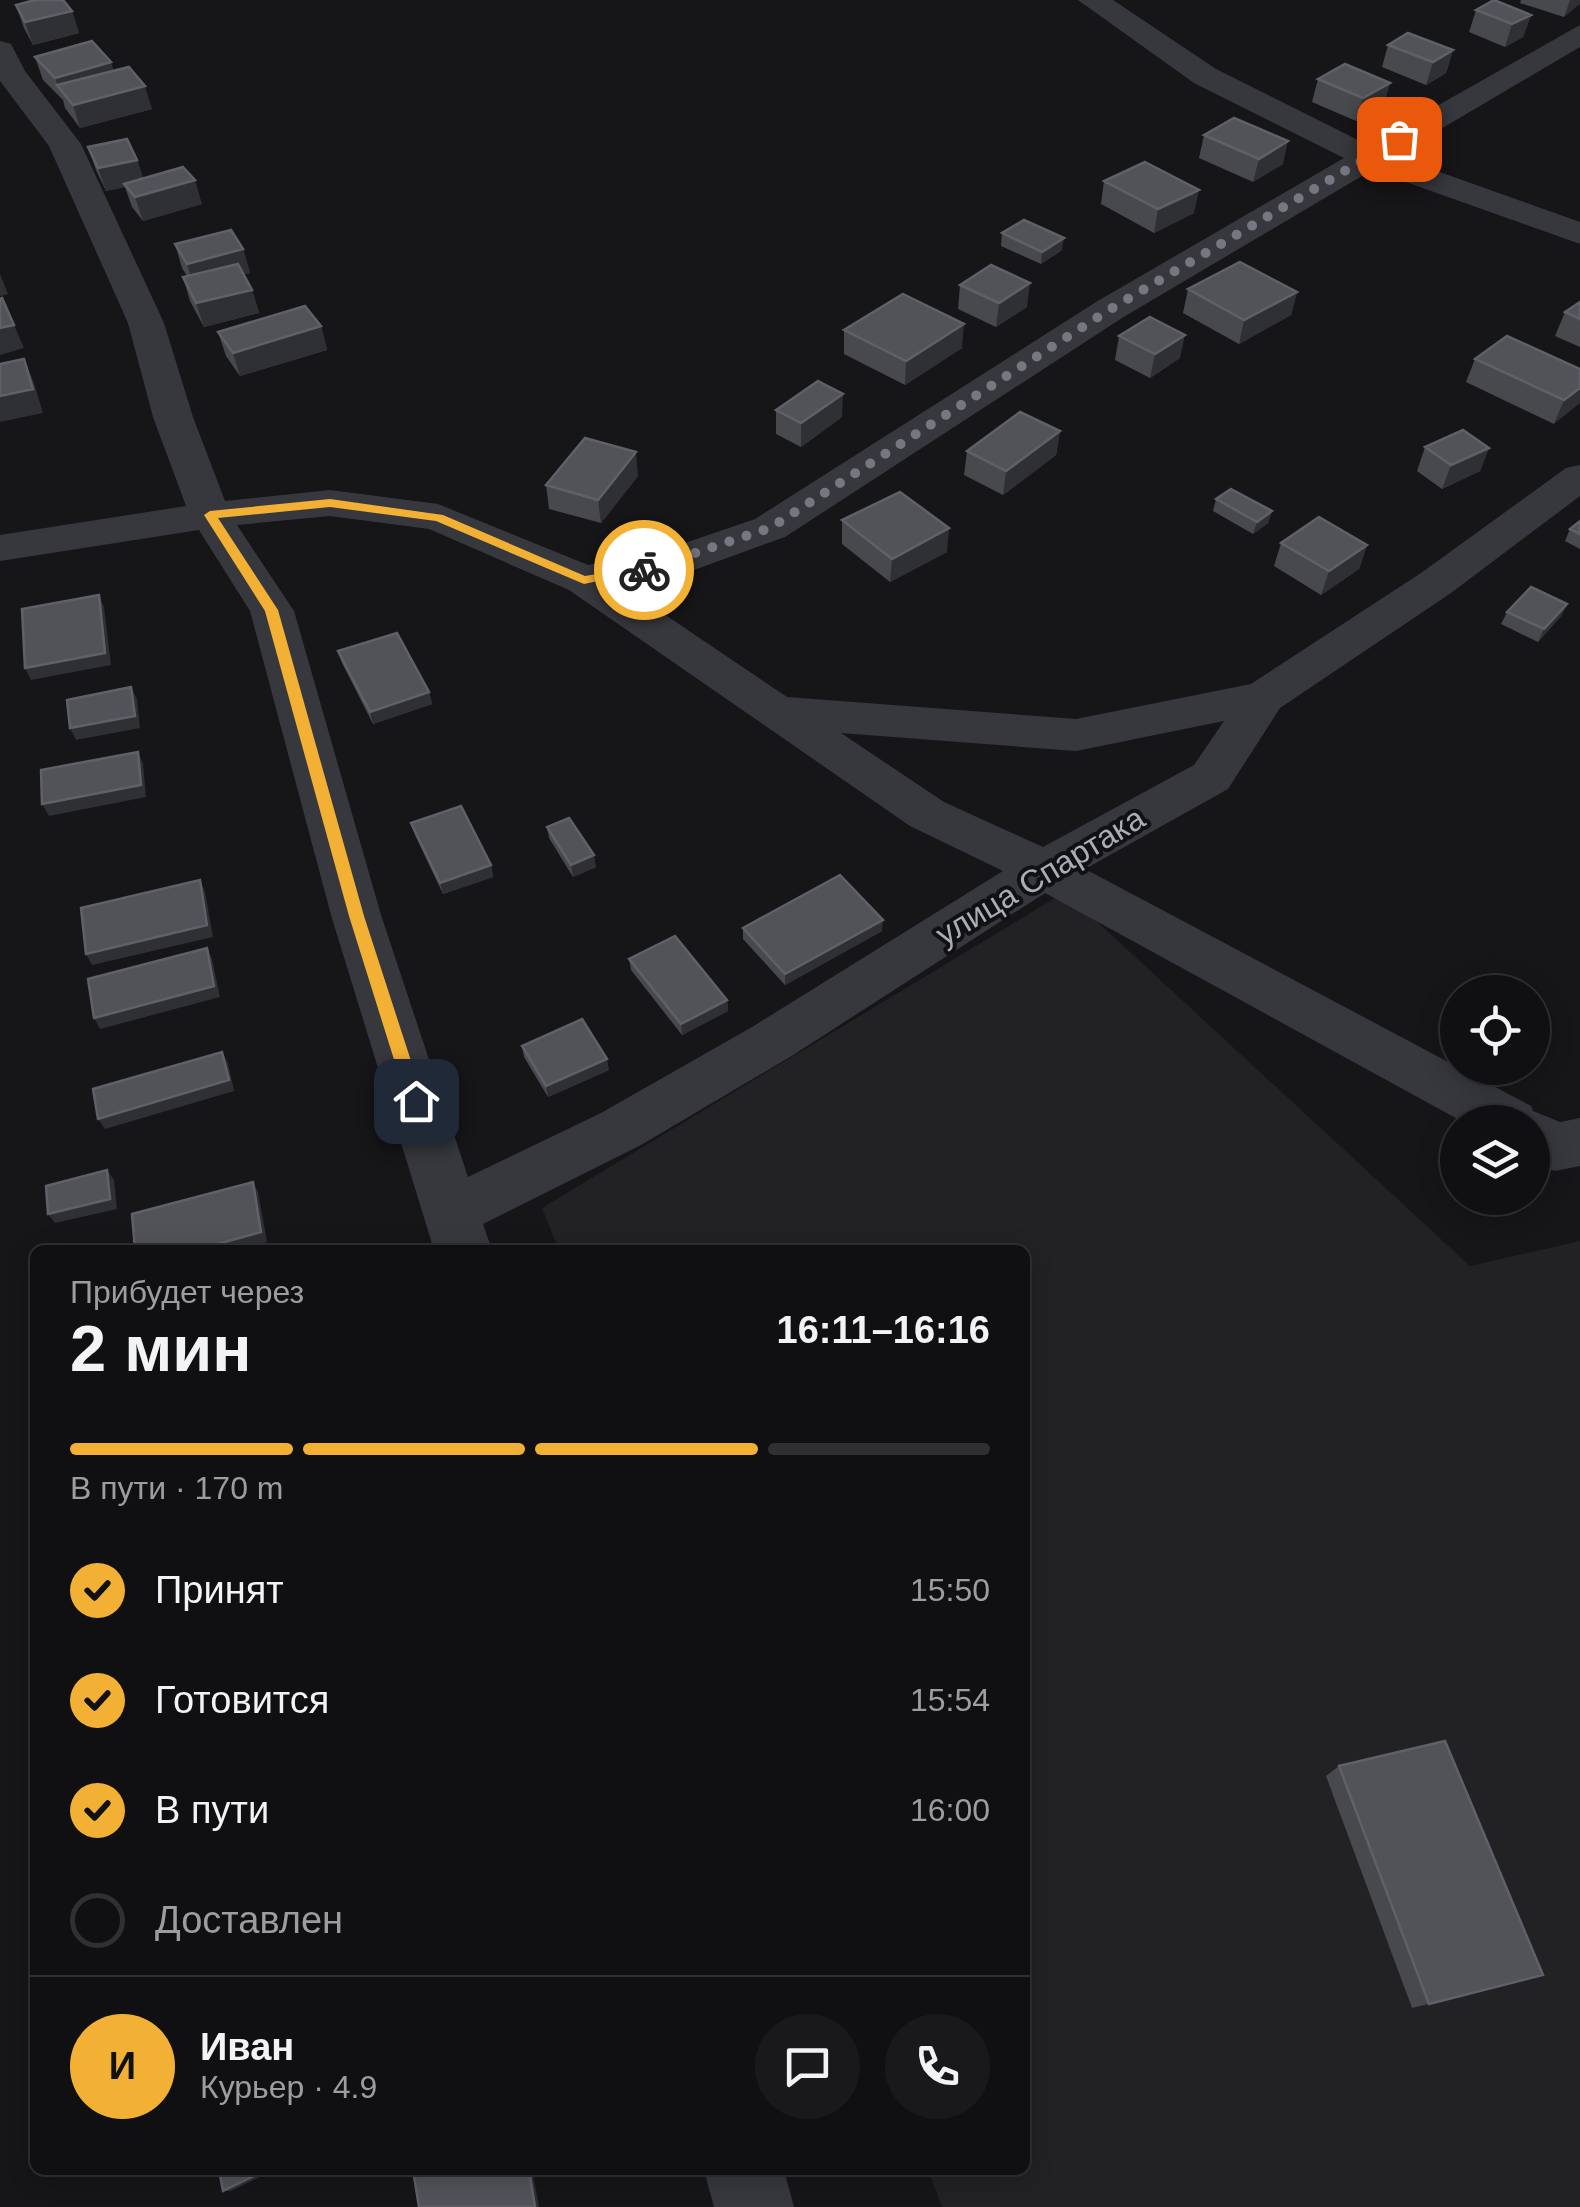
<!DOCTYPE html>
<html lang="ru">
<head>
<meta charset="utf-8">
<style>
  :root { --surface:#101012; --page:#19191b; --text:#f1f3f6; --muted:#9c9d9f; --line:#303032; --accent:#f2b134 }
  body { margin:0; font-family:Helvetica,sans-serif; background:var(--page); color:var(--text); height:100vh; display:flex; flex-direction:column; font-size:38px; white-space:nowrap }
  * { box-sizing:border-box; margin:0 }
  p { font-size:32px; color:var(--muted) }
  .icon { flex:none; width:55px; height:55px; fill:none; stroke:currentColor; stroke-width:2; stroke-linecap:round; stroke-linejoin:round }
  .map { position:relative; flex:1; overflow:hidden }
  .panel { position:absolute; left:30px; top:1245px; width:1000px; height:930px; display:flex; flex-direction:column; background:var(--surface); border-radius:15px; box-shadow:0 5px 25px #0003,0 0 0 2px var(--line) }
  .panel>* { flex:none }
  .tools { position:absolute; left:1440px; top:975px; display:grid; gap:20px }
  .tools a { display:grid; place-items:center; width:110px; height:110px; border-radius:50%; background:var(--surface); box-shadow:0 5px 25px #0003,0 0 0 2px var(--line); font-size:50px }
  .pin { position:absolute; display:grid; place-items:center; width:85px; height:85px; color:#fff; margin:-42px; border-radius:20px; box-shadow:0 5px 15px #0006 }
  .courier { position:absolute; display:grid; place-items:center; width:100px; height:100px; margin:-50px; border:8px solid #f2b134; border-radius:50%; background:#fff; color:#222; box-shadow:0 2px 12px #0007 }
  .headline em { font-style:normal; font-weight:700 }
  .headline div { display:flex; flex-direction:column-reverse }
  .headline { display:flex; align-items:center; justify-content:space-between; height:170px; padding:0 40px }
  h1 { font-size:65px; font-weight:700; line-height:75px }
  .bar { display:grid; grid-template-columns:repeat(4,1fr); gap:15px 10px; align-content:center; height:120px; padding:0 40px }
  .bar i { height:12px; border-radius:8px; background:var(--line) }
  .bar .current { background:var(--accent) }
  .bar p { grid-column:span 4 }
  .line { display:flex; align-items:center; gap:25px; padding:0 40px; border-top:2px solid var(--line) }
  .line div { flex:1 }
  .round { display:grid; place-items:center; flex:none; width:105px; height:105px; border-radius:52px; background:var(--page) }
  ol { padding:0 40px; list-style:none }
  li { display:flex; align-items:center; gap:30px; height:110px }
  li p { margin-inline-start:auto }
  li .icon { padding:10px; border-radius:50%; background:var(--accent); color:#111; stroke-width:4 }
  li:last-child { color:var(--muted) }
  li i { width:55px; height:55px; border:5px solid var(--line); border-radius:50% }
  .map>svg:first-child { display:block }
</style>
</head>
<body>
<div class="map">
<svg width="1580" height="2207" viewBox="0 0 1580 2207">
  <rect width="100%" height="100%" fill="#161618"/>
  <path fill="#222225" d="M1065 892 1470 1266 1580 1241V2207H942L928 2170H1025V1250H559L542 1208Z"/>
  <g fill="none" stroke-linecap="round" stroke-linejoin="round">
    <path fill="#37383d" fill-rule="evenodd" d="M1078 0H1113L1216 69 1368 145 1580 25V47L1395 156 1580 222V244L1372 170 1122 318 785 537 672 578 624 587 787 697 1076 719 1251 684 1421 573 1566 468 1580 465V496L1451 593 1280 708 1228 789 1085 869 1531 1106 1533 1111 1560 1122 1580 1118V1166L1555 1171 1535 1164 1532 1122H1463L1045 893 790 1057 641 1145 483 1224 492 1250H434L331 915 250 611 199 530 0 561V535L186 506 153 417 128 323 49 146 0 81V41L11 44 25 71 81 144 164 323 193 417 225 501 330 490 438 504 588 565 650 555 755 519 1096 302 1344 158 1194 83ZM330 516 429 529 569 590 910 826 1003 871 752 1027 601 1113 468 1177 381 915 294 611 237 525ZM1224 721 1194 765 1043 847 944 802 841 733 1076 751Z
      M704 2170H784L794 2207H714Z"/>
  </g>
  <path fill="#47494d" d="M1521 0H1580L1564 17 1520 3Z
    M16 5 72 11 79 33 33 45 24 28Z
    M1476 10 1531 15 1523 37 1505 47 1469 32Z
    M1388 45 1453 50 1446 73 1426 85 1382 67Z
    M35 57 114 71 152 109 80 128 65 108 63 100 43 80Z
    M1318 79 1390 83 1383 106 1356 121 1312 102Z
    M1204 135 1283 164 1253 182 1199 158Z
    M88 147 137 160 143 178 202 204 143 221 132 207 125 187 106 191 96 170Z
    M1104 181 1194 213 1154 233 1101 204Z
    M1002 233 1062 250 1041 264 1001 246Z
    M175 244 243 249 250 273 244 274 252 290 259 313 204 327 190 301 183 277 187 276 182 268Z
    M960 285 1027 307 996 327 958 309Z
    M1188 289 1297 292 1291 315 1239 344 1183 313Z
    M1580 302V347L1555 336 1565 312Z
    M321 326 327 350 240 376 226 356 218 332Z
    M844 330 962 348 905 385 844 354Z
    M1119 336 1180 358 1150 378 1115 360Z
    M1475 359 1580 369 1554 424 1466 382Z
    M776 410 842 417 801 447 776 434Z
    M1060 431 1056 455 1003 495 964 475 967 451Z
    M1425 447 1489 448 1480 471 1442 489 1417 471Z
    M638 476 601 523 549 509 546 485Z
    M1216 499 1272 511 1268 523 1253 534 1213 511Z
    M842 520 947 552 890 582 842 544Z
    M1580 521V549L1565 541 1570 529Z
    M1281 543 1367 545 1359 569 1321 595 1274 566Z
    M1567 604 1561 616 1538 642 1501 624 1507 612Z
    M338 651 429 692 432 704 373 724 342 663Z
    M411 823 491 865 493 877 443 894 415 835Z
    M547 827 596 867 573 877 549 838Z
    M743 928 882 931 785 985 743 939Z
    M629 959 727 1000 728 1011 682 1035 631 970Z
    M522 1046 609 1070 548 1097 524 1057Z
    M1339 1766 1543 1975 1412 2008 1326 1776Z"/>
  <path fill="#2f3033" d="M1570 0H1580V4L1564 17Z
    M72 11 79 33 33 45 25 22Z
    M1531 15 1523 37 1505 47 1512 24Z
    M1453 50 1446 73 1426 85 1433 62Z
    M111 62 118 84 58 86 55 78Z
    M1390 83 1383 106 1356 121 1363 98Z
    M145 86 152 109 80 128 73 105Z
    M1288 141 1283 164 1253 182 1259 159Z
    M137 160 145 183 124 184 125 187 106 191 98 168Z
    M195 180 202 204 143 221 135 197Z
    M1199 190 1194 213 1154 233 1158 209Z
    M1064 238 1062 250 1041 264 1042 252Z
    M243 249 250 273 194 287 187 264Z
    M0 274 8 294 0 296Z
    M1030 283 1027 307 996 327 999 303Z
    M252 290 259 313 204 327 196 303Z
    M1297 292 1291 315 1239 344 1244 320Z
    M964 324 962 348 905 385 906 361Z
    M14 325 24 348 0 355V328Z
    M321 326 327 350 240 376 233 353Z
    M1185 335 1180 358 1150 378 1155 354Z
    M24 359 34 383 43 413 0 422V396Z
    M1580 388V403L1554 424 1564 400Z
    M843 394 842 417 801 447V423Z
    M1060 431 1056 455 1003 495 1006 471Z
    M1489 448 1480 471 1442 489 1451 465Z
    M636 452 638 476 601 523 598 500Z
    M1272 511 1268 523 1253 534 1257 522Z
    M949 528 947 552 890 582 892 559Z
    M1367 545 1359 569 1321 595 1329 571Z
    M99 595 104 607 111 665 31 680 25 668Z
    M1567 604 1561 616 1538 642 1544 629Z
    M131 687 137 699 140 728 76 740 70 728Z
    M429 692 432 704 373 724 370 712Z
    M138 752 143 764 146 797 49 816 42 804Z
    M594 855 596 867 573 877 571 865Z
    M491 865 493 877 443 894 440 883Z
    M200 880 205 892 213 937 92 965 86 954Z
    M883 920 882 931 785 985V974Z
    M207 948 212 959 220 997 100 1029 94 1018Z
    M727 1000 728 1011 682 1035 681 1024Z
    M222 1052 228 1063 234 1091 105 1129 98 1119Z
    M607 1059 609 1070 548 1097 546 1086Z
    M107 1170 114 1180 117 1209 55 1223 48 1214Z
    M253 1182 258 1192 267 1242 237 1250H196Z
    M266 2170H274L231 2191H223Z
    M529 2170H532L539 2207H535Z"/>
  <path fill="#525359" stroke="#5f6168" stroke-width="2.5" d="M35 0H63L72 11 25 22 16 5Z
    M1494 0 1531 15 1512 24 1476 10Z
    M1408 33 1453 50 1433 62 1388 45Z
    M92 41 111 62 55 78 35 57Z
    M1345 64 1390 83 1363 98 1318 79Z
    M129 67 145 86 73 105 57 85Z
    M1234 118 1288 141 1259 159 1204 135Z
    M127 139 137 160 98 168 88 147Z
    M1145 162 1199 190 1158 209 1104 181Z
    M183 167 195 180 135 197 124 184Z
    M1024 220 1064 238 1042 252 1002 233Z
    M231 230 243 249 187 264 175 244Z
    M1240 262 1297 292 1244 320 1188 289Z
    M238 264 252 290 196 303 183 277Z
    M991 265 1030 283 999 303 960 285Z
    M903 294 964 324 906 361 844 330Z
    M2 298 14 325 0 328V299Z
    M1580 302V319L1565 312Z
    M305 306 321 326 233 353 218 332Z
    M1150 317 1185 335 1155 354 1119 336Z
    M1507 336 1580 369V388L1564 400 1475 359Z
    M24 359 33 389 0 396V364Z
    M818 381 843 394 801 423 776 410Z
    M1020 412 1060 431 1006 471 967 451Z
    M1463 430 1489 448 1451 465 1425 447Z
    M585 438 636 452 598 500 546 485Z
    M1231 489 1272 511 1257 522 1216 499Z
    M900 492 949 528 892 559 842 520Z
    M1319 517 1367 545 1329 571 1281 543Z
    M1580 521V534L1570 529Z
    M1531 587 1567 604 1544 629 1507 612Z
    M99 595 105 653 25 668 22 609Z
    M397 633 429 692 370 712 338 651Z
    M131 687 135 716 70 728 67 700Z
    M138 752 141 785 42 804 41 770Z
    M461 806 491 865 440 883 411 823Z
    M569 818 594 855 571 865 547 827Z
    M840 875 883 920 785 974 743 928Z
    M200 880 207 925 86 954 81 908Z
    M675 936 727 1000 681 1024 629 959Z
    M207 948 214 986 94 1018 88 979Z
    M582 1019 607 1059 546 1086 522 1046Z
    M222 1052 229 1080 98 1119 93 1089Z
    M107 1170 110 1199 48 1214 46 1186Z
    M253 1182 261 1232 196 1250H135L132 1214Z
    M1445 1741 1543 1975 1429 2004 1339 1766Z
    M219 2170H266L223 2191Z
    M413 2170H529L535 2207H419Z"/>
  <path fill="#f2b134" d="M330 499 443 515 585 576 644 566 650 570 584 584 436 521 330 507 218 518 278 610 364 916 424 1101 416 1107 407 1101 349 916 265 611 204 515 210 511Z"/>
  <g fill="none" stroke-linecap="round" stroke-linejoin="round">
    <path stroke="#757880" stroke-width="10" stroke-dasharray="0 18" d="M644 570 770 528 1109 310 1399 139"/>
  </g>
  <g text-anchor="middle" stroke-width="8" stroke-linejoin="round" paint-order="stroke">
    <g font-size="32" fill="#a8adb8" stroke="#111113">
      <text transform="translate(1040 876) rotate(-31)" y="11">улица Спартака</text>
    </g>
  </g>
</svg>
<div class="tools">
<a><svg class="icon" aria-label="locate" viewBox="0 0 24 24"><circle cx="12" cy="12" r="6"/><path d="M12 2v4M12 18v4M2 12h4M18 12h4"/></svg></a>
<a><svg class="icon" aria-label="layers" viewBox="0 0 24 24"><path d="M12 4l9 5-9 5-9-5zM3 14l9 5 9-5"/></svg></a>
</div>
<div class="pin" style="left:1399px;top:139px;background:#ea580c"><svg class="icon" aria-label="bag" viewBox="0 0 24 24"><path d="M5 8h14l-1 12H6zM9 8a3 3 0 0 1 6 0"/></svg></div>
<div class="pin" style="left:416px;top:1101px;background:#1f2937"><svg class="icon" aria-label="home" viewBox="0 0 24 24"><path d="M3 11l9-7 9 7M6 9v11h12V9"/></svg></div>
<div class="courier" style="left:644px;top:570px"><svg class="icon" aria-label="bike" viewBox="0 0 24 24"><circle cx="6" cy="16" r="4"/><circle cx="18" cy="16" r="4"/><path d="M6 16l4-8h5l3 8M10 8l3 8H6M13 5h3"/></svg></div>
<section class="panel">
<div class="headline"><div><h1>2 мин</h1><p>Прибудет через</p></div><em>16:11–16:16</em></div>
<div class="bar"><i class="current"></i><i class="current"></i><i class="current"></i><i></i><p>В пути · 170 m</p></div>
<ol>
<li><svg class="icon" aria-label="check" viewBox="0 0 24 24"><path d="M5 12l5 5 9-10"/></svg>Принят<p>15:50</p></li>
<li><svg class="icon" aria-label="check" viewBox="0 0 24 24"><path d="M5 12l5 5 9-10"/></svg>Готовится<p>15:54</p></li>
<li><svg class="icon" aria-label="check" viewBox="0 0 24 24"><path d="M5 12l5 5 9-10"/></svg>В пути<p>16:00</p></li>
<li><i></i>Доставлен</li>
</ol>
<div class="line" style="height:180px"><b class="round" style="background:var(--accent);color:#111">И</b><div><b>Иван</b><p>Курьер · 4.9</p></div><a class="round"><svg class="icon" aria-label="chat" viewBox="0 0 24 24"><path d="M4 5h16v11H9l-5 4z"/></svg></a><a class="round"><svg class="icon" aria-label="phone" viewBox="0 0 24 24"><path d="M5 4h4l2 5-3 2q2 4 5 5l2-3 5 2v4C11 20 4 13 5 4z"/></svg></a></div>
</section>
</div>
</body>
</html>
